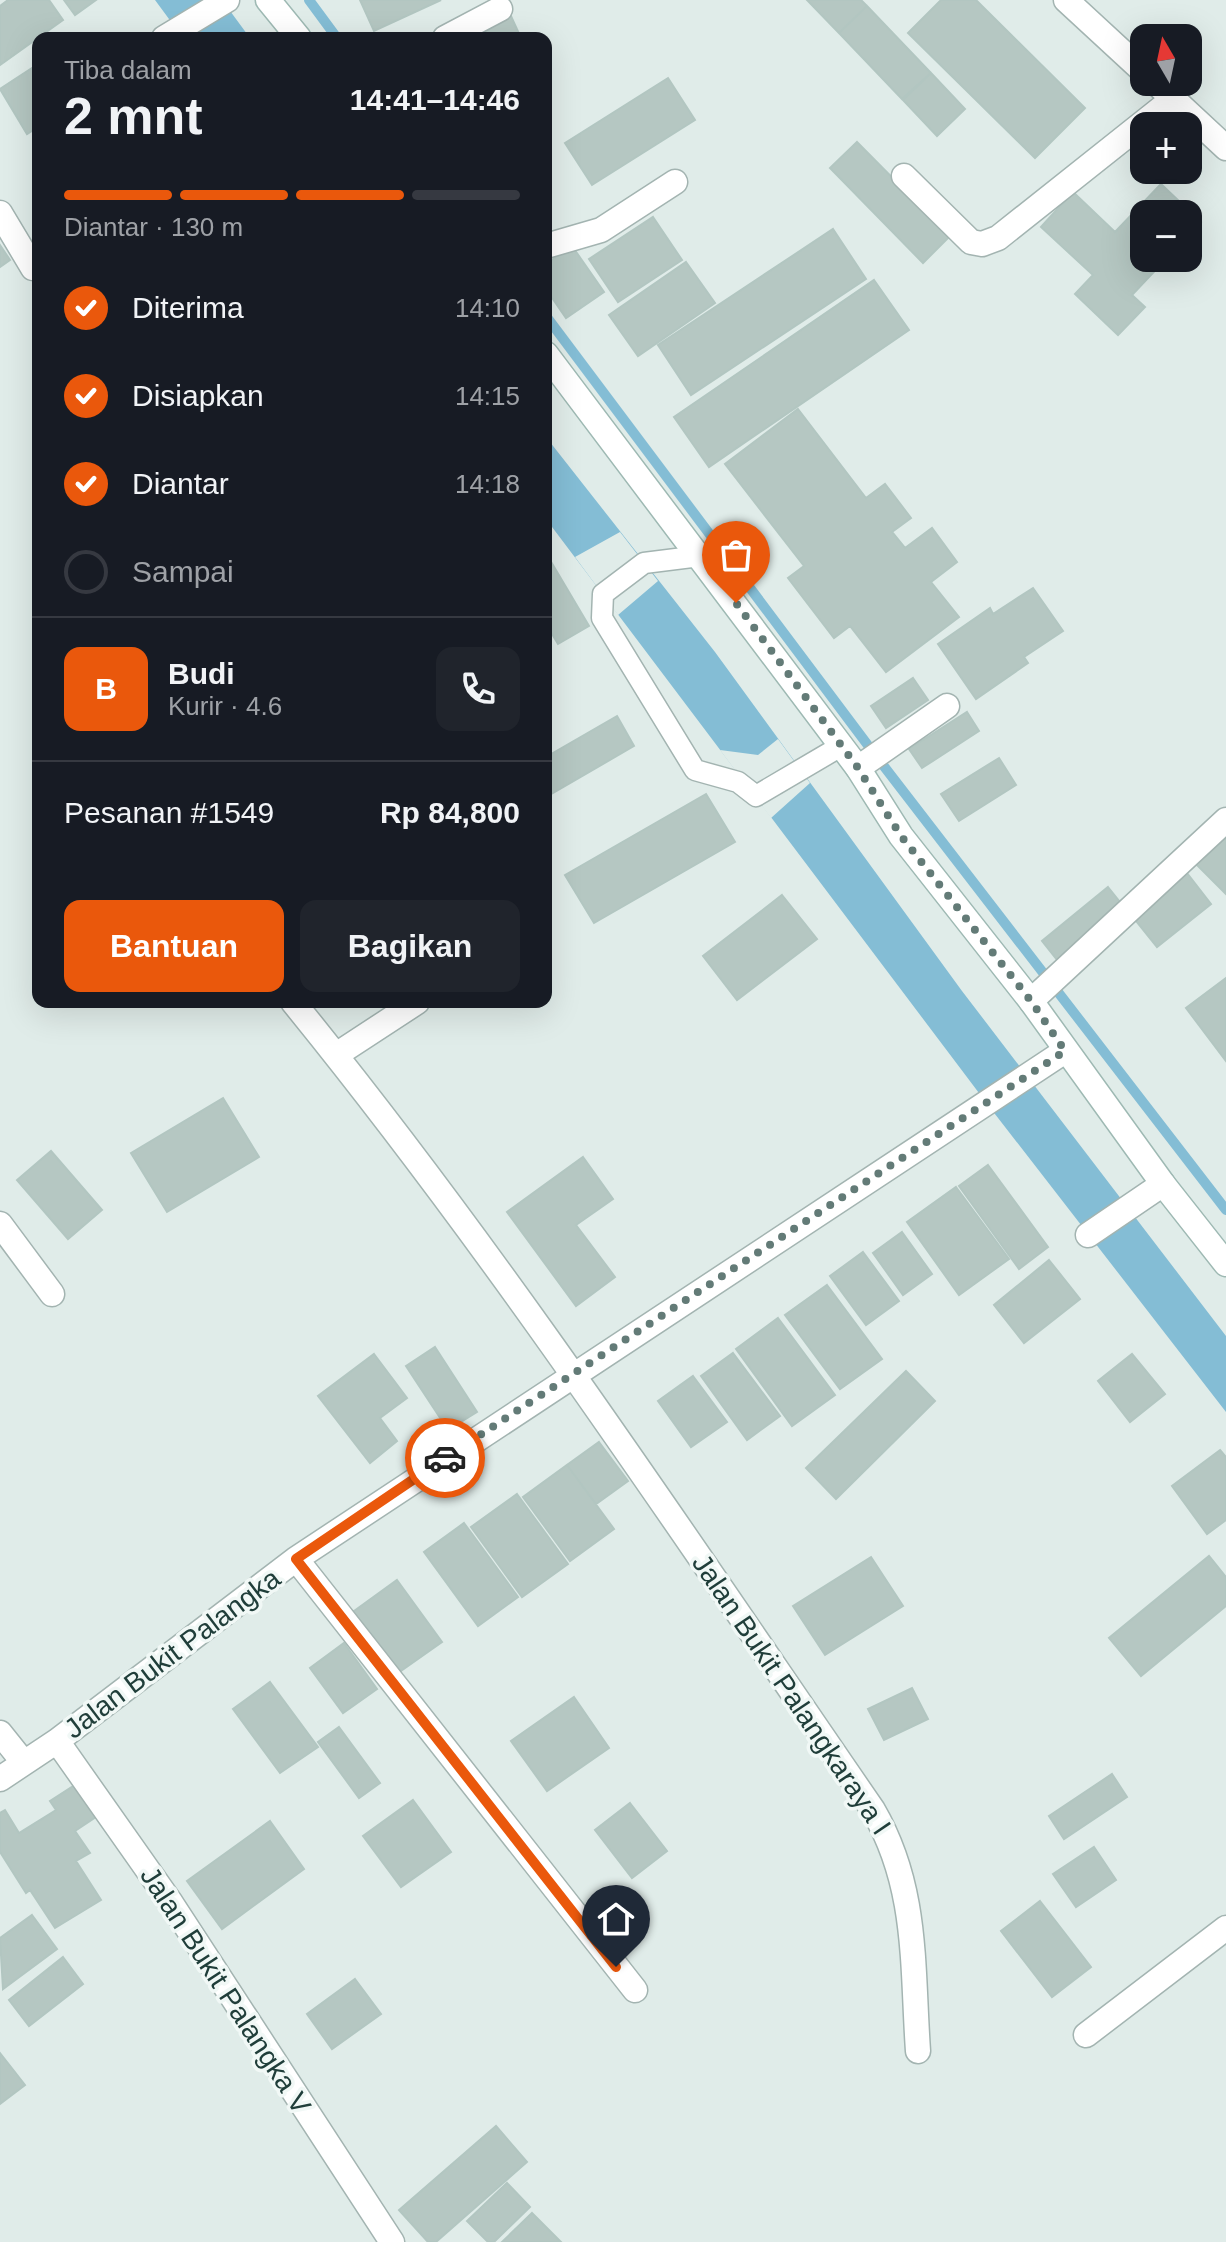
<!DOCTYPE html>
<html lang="id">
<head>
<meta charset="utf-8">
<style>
  :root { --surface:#171b24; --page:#20242c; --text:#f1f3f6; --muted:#9ea1a6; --line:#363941; --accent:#ea580c }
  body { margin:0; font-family:Helvetica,sans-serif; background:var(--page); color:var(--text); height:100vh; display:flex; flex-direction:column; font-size:30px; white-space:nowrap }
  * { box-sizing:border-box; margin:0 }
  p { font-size:26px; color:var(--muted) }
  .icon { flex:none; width:44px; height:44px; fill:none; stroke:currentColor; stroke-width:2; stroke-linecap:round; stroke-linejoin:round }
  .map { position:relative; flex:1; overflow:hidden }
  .panel { position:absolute; left:32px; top:32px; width:520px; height:976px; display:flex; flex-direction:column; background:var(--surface); border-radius:16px; box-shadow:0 8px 32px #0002 }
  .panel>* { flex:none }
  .needle { width:52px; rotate:351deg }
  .tools { position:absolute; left:1130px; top:24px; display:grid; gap:16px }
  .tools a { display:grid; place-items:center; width:72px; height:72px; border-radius:16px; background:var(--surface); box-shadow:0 8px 32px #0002; font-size:40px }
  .pin { position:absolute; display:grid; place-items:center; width:68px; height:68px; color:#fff; margin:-82px -34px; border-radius:50% 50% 50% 0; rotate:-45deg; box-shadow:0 0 8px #0007 }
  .pin .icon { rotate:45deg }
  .courier { position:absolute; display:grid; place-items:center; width:80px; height:80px; margin:-40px; border:6px solid #ea580c; border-radius:50%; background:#fff; color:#222; box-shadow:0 2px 10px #0007 }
  .head em { font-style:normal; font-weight:600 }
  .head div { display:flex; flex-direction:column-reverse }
  .head { display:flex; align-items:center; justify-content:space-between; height:136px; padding:0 32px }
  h1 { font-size:52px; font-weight:600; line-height:60px }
  .bar { display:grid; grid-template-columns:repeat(4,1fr); gap:12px 8px; align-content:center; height:96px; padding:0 32px }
  .bar i { height:10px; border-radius:6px; background:var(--line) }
  .bar .on { background:var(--accent) }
  .bar p { grid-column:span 4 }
  .line { display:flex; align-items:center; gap:20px; padding:0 32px; border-top:2px solid var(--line) }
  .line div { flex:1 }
  .round { display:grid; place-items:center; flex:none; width:84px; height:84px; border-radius:16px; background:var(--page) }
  ol { padding:0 32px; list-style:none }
  li { display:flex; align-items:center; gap:24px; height:88px }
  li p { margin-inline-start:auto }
  li .icon { padding:8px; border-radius:50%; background:var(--accent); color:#fff; stroke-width:4 }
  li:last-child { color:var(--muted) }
  li i { width:44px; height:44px; border:4px solid var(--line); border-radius:50% }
  .primary-button { display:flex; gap:16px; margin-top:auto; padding:16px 32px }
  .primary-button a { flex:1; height:92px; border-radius:16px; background:var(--accent); color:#fff; font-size:32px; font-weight:600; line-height:92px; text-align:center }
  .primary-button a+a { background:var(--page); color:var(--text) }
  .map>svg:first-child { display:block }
</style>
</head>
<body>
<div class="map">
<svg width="1226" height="2242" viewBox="0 0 1226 2242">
  <rect width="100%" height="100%" fill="#e0ece9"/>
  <path fill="#84bdd5" d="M155 0H222L250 38H183Z
    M546 437 715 652 962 991 1226 1336V1412L988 1105 546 519Z"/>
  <path fill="#e0ece9" d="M620 532 658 581 618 615 575 557Z
    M778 739 810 783 771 818 720 750 758 755Z"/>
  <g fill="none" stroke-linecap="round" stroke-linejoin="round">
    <path stroke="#84bdd5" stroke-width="10" d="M309 0 337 38
      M546 316 876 756 1226 1210"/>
  </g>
  <path fill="#b5c7c2" stroke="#b2c6c1" stroke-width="2" d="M8 0H49L63 20 0 65V6Z
    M64 0H96L75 15Z
    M360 0H441L374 31Z
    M807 0H861L867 6 839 33Z
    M941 0H976L1085 108 1035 158 908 33Z
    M867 6 931 73 902 99 839 33Z
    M510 14 521 38H460Z
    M38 64V127L27 134 0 89Z
    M931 73 965 109 937 136 903 100Z
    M668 78 695 120 592 185 565 143Z
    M857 142 950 236 923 263 830 168Z
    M1161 184 1201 222 1188 236V214H1144V258H1167L1132 295 1145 307 1118 335 1075 294 1093 275 1041 227 1073 192 1115 232Z
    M653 217 682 260 618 302 589 259Z
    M833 229 866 279 691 395 658 345Z
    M0 245 10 260 0 267Z
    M572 246 604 292 566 318 546 289V264Z
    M686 262 715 303 638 356 609 315Z
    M874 280 909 330 709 467 674 417Z
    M798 409 866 498 885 484 911 518 892 532 905 548 932 528 957 562 931 582 959 617 886 672 850 626 834 638 788 578 804 566 725 464Z
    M547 555 589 626 558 644 546 624Z
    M1033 588 1063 631 1024 657 1028 663 976 699 938 644 990 608 993 614Z
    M913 678 928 700 886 728 871 706Z
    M967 712 979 731 922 768 909 749Z
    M617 716 634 746 546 797V757Z
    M999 758 1016 785 959 821 941 794Z
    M706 794 735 842 594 923 565 875Z
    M1226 835V894L1196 864Z
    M1187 873 1211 904 1157 947 1132 916Z
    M1108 887 1124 907 1058 961 1042 941Z
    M782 895 817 939 737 1000 703 956Z
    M1226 978V1061L1186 1008Z
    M223 1098 259 1157 167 1212 131 1153Z
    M51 1151 102 1210 68 1239 17 1180Z
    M583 1157 613 1199 576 1225 615 1277 576 1306 507 1212Z
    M988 1165 1048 1247 1019 1269 959 1186Z
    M956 1187 1009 1259 959 1295 907 1222Z
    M902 1232 932 1274 903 1295 873 1253Z
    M863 1252 899 1301 866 1325 830 1276Z
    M1049 1260 1080 1299 1024 1343 994 1305Z
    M827 1285 882 1359 840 1389 785 1315Z
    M778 1318 835 1395 792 1426 736 1349Z
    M435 1347 477 1412 448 1430 406 1366Z
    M733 1353 780 1416 747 1440 701 1376Z
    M374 1354 407 1398 380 1418 397 1441 370 1463 318 1396Z
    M1132 1354 1165 1394 1130 1422 1098 1381Z
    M906 1371 935 1401 836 1499 806 1468Z
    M693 1376 727 1422 691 1447 658 1401Z
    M599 1442 628 1481 596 1504 567 1465Z
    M1220 1450 1226 1457V1520L1207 1534 1172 1486Z
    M567 1465 614 1529 570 1561 523 1497Z
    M517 1494 568 1564 522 1597 471 1527Z
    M464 1523 518 1597 478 1626 424 1552Z
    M1209 1556 1226 1577V1606L1141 1676 1109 1638Z
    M871 1557 903 1606 825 1655 793 1606Z
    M397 1580 442 1642 395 1675 350 1614Z
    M344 1643 377 1689 343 1713 310 1668Z
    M270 1682 318 1747 280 1773 233 1709Z
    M912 1688 928 1719 884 1740 868 1709Z
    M574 1697 609 1748 547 1791 511 1741Z
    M339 1727 380 1783 359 1798 318 1742Z
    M1112 1774 1127 1797 1064 1839 1049 1816Z
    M75 1785 96 1817 75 1831 90 1853 76 1861 101 1900 55 1928 30 1890 26 1893 0 1852V1813L5 1810 19 1833 56 1810 50 1801Z
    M413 1800 451 1852 401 1887 363 1836Z
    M630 1803 667 1851 632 1878 595 1830Z
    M270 1821 304 1869 222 1929 187 1881Z
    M1094 1847 1116 1880 1076 1907 1053 1874Z
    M1040 1901 1091 1967 1052 1997 1001 1931Z
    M32 1915 57 1949 3 1989 0 1938Z
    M63 1957 83 1984 29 2026 9 2000Z
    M355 1979 381 2014 332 2049 307 2014Z
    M0 2053 25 2085 0 2104Z
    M496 2126 527 2162 436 2242H428L399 2210Z
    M507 2183 530 2207 494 2242H488L467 2221Z
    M532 2213 561 2242H502Z"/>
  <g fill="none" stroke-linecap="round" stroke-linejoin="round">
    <defs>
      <path id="service" d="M700 556 644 563 603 594 602 618 695 770 738 782 756 796 841 746"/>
      <path id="minor" d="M164 38 227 0
        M445 38 500 9
        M904 176 971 242 982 244 998 238 1173 99
        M0 213 33 268
        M546 246 601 230 675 182
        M858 768 947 706
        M1031 1001 1226 820
        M293 1002C502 1259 685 1537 873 1810 918 1887 912 1965 918 2051
        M336 1055 417 1002
        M0 1224 52 1294
        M1088 1235 1163 1184
        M296 1559 635 1990
        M0 1733 24 1763
        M57 1741 171 1903 392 2242
        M0 1779 57 1741 296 1559 1065 1051
        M1086 2035 1226 1928"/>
      <path id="tertiary" d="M1066 0 1144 72
        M1155 82 1226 148"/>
      <path id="secondary" d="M268 0 299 38
        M546 354 858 768 901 836 1031 1001 1163 1184 1226 1264"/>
    </defs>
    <use href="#service" stroke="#a3b4b1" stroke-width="23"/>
    <use href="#minor" stroke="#a3b4b1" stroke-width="27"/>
    <use href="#tertiary" stroke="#a3b4b1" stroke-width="27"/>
    <use href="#secondary" stroke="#9eb9b3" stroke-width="27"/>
    <use href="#service" stroke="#fff" stroke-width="20"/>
    <use href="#minor" stroke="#fff" stroke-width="24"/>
    <use href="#tertiary" stroke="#fff" stroke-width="24"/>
    <use href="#secondary" stroke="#fff" stroke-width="24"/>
  </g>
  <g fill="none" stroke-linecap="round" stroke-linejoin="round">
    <path stroke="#637b77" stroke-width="8" stroke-dasharray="0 14.4" d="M445 1458 1065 1051 1031 1001 901 836 858 768 736 603"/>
    <path stroke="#ea580c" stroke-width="10" d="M445 1458 296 1559 616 1967"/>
  </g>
  <g text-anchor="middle" stroke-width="7" stroke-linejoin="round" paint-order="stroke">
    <g font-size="28" fill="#203e3a" stroke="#f1f8f6">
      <text transform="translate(172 1653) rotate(-37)" y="10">Jalan Bukit Palangka</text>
      <text transform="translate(792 1694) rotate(56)" y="10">Jalan Bukit Palangkaraya I</text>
      <text transform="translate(226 1990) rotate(57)" y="10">Jalan Bukit Palangka V</text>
    </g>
  </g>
</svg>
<div class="tools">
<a><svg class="needle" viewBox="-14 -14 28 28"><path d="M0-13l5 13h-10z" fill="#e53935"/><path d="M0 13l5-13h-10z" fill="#9ea1a6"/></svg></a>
<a>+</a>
<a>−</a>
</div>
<div class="pin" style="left:736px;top:603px;background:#ea580c"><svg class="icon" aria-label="bag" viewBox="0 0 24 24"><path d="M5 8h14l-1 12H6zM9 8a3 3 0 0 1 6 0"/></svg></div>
<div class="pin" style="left:616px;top:1967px;background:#1f2937"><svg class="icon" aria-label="home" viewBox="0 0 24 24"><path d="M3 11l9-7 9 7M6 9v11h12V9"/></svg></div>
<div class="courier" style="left:445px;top:1458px"><svg class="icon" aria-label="car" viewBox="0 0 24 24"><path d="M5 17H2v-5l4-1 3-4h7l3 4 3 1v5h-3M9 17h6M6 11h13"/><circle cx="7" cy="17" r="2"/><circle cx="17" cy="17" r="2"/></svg></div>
<section class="panel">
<div class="head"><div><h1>2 mnt</h1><p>Tiba dalam</p></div><em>14:41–14:46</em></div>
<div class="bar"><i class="on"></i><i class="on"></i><i class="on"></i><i></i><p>Diantar · 130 m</p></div>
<ol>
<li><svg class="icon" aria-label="check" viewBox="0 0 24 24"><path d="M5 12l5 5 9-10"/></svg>Diterima<p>14:10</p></li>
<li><svg class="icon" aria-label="check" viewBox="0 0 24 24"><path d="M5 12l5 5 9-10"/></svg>Disiapkan<p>14:15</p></li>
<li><svg class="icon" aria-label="check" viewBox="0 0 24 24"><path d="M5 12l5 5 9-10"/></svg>Diantar<p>14:18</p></li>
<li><i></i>Sampai</li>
</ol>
<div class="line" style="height:144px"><b class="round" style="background:var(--accent);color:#fff">B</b><div><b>Budi</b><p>Kurir · 4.6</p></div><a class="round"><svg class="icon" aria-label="phone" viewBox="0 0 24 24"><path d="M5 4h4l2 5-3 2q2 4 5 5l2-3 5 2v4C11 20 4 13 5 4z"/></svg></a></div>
<div class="line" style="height:104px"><div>Pesanan #1549</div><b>Rp 84,800</b></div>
<div class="primary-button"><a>Bantuan</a><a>Bagikan</a></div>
</section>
</div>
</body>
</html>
